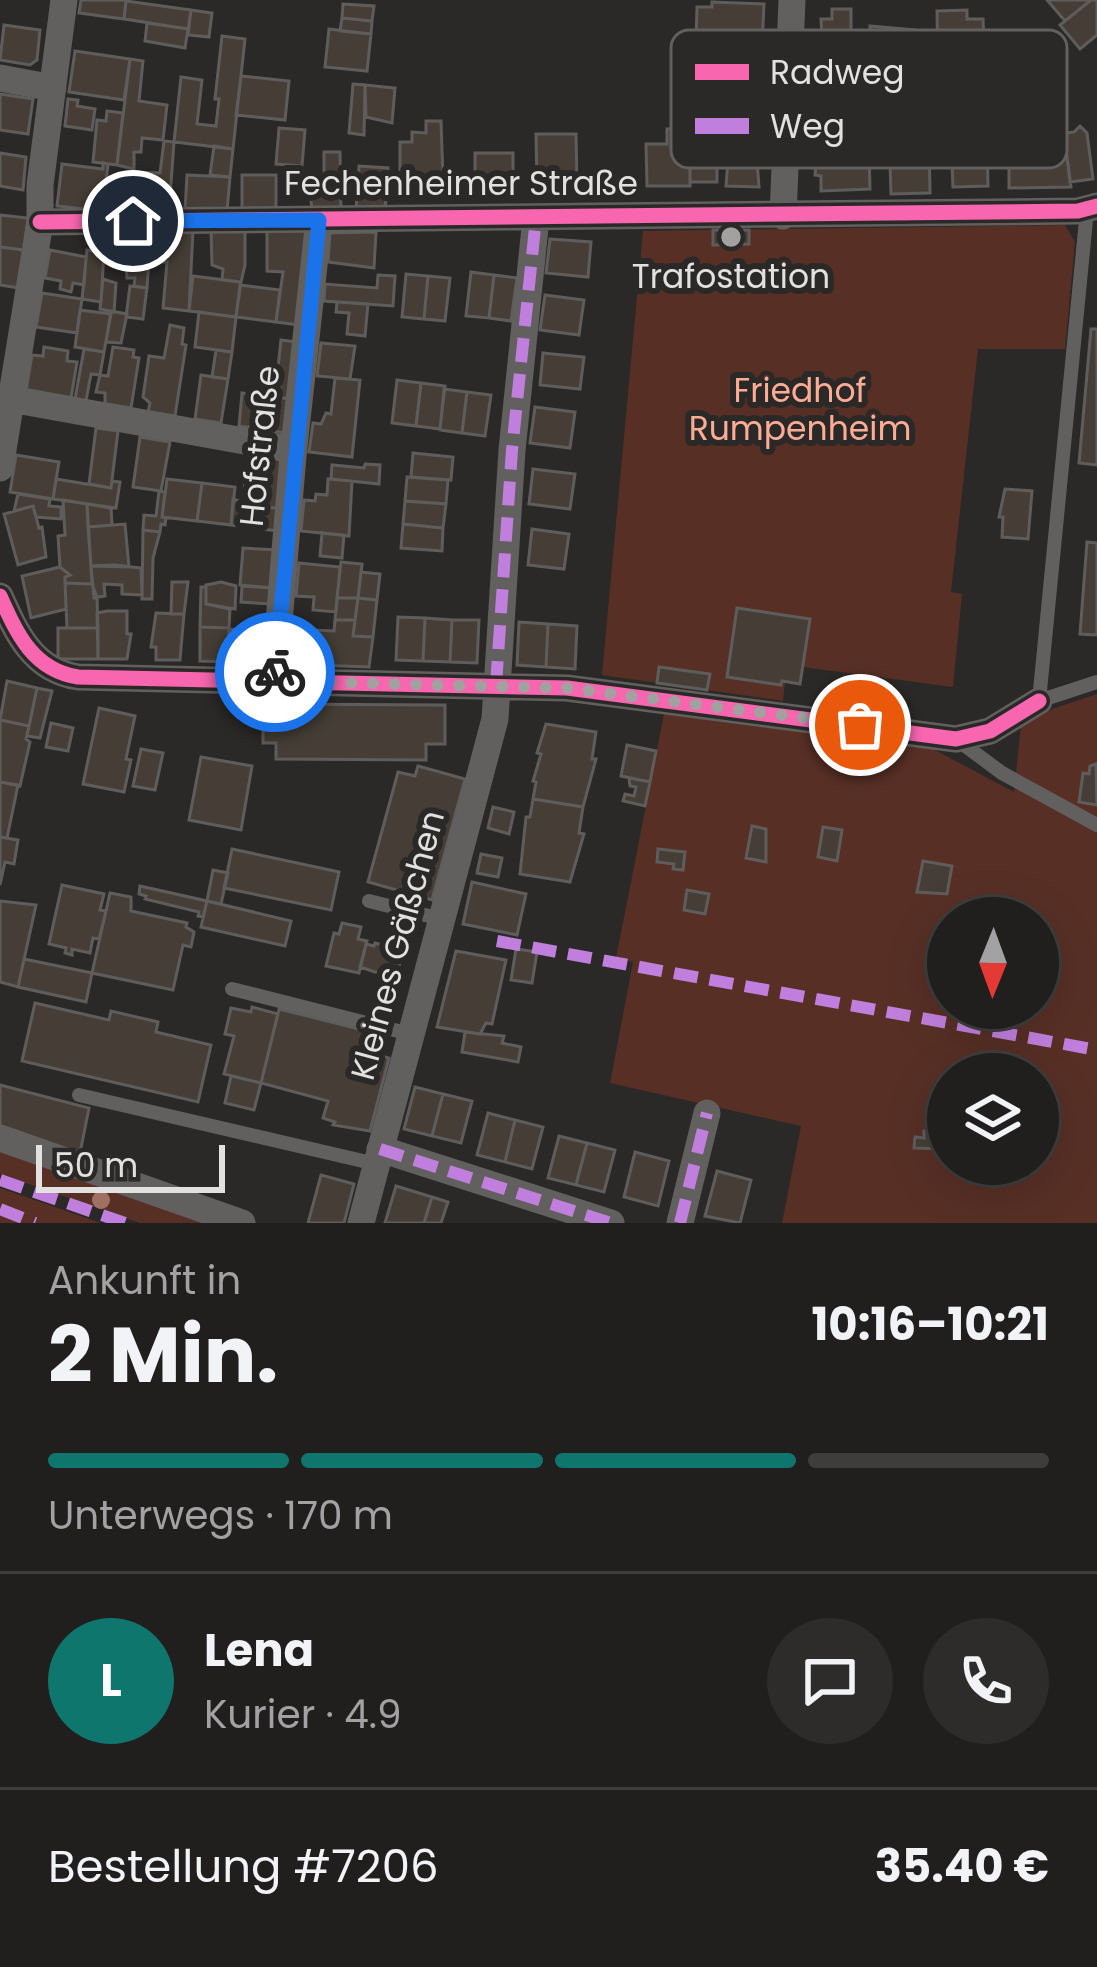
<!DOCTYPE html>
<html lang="de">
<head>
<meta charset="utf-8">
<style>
  :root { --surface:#201f1e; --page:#2d2c2b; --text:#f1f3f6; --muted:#a2a2a4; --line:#3d3d3c; --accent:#0f766e }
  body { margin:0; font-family:Poppins,sans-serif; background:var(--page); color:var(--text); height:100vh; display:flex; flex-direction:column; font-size:45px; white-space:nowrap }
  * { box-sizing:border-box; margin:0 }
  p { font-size:39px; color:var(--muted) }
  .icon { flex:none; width:66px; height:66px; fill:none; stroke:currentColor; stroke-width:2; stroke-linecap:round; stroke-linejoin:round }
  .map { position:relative; height:1223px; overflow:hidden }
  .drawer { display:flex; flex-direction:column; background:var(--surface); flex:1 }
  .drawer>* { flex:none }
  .needle { width:78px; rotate:181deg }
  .controls { position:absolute; left:927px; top:897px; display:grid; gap:24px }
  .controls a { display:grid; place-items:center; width:132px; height:132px; border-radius:50%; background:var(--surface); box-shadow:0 12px 48px #0002,0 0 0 3px var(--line); font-size:60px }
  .scale { position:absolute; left:36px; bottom:30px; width:189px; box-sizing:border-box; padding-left:12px; border:6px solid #e2e1df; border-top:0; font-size:33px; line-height:42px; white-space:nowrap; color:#e2e1df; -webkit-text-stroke:9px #2b2927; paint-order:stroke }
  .pin { position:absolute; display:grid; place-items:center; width:102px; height:102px; color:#fff; margin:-51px; border:6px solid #fff; border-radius:50%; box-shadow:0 3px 12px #0007 }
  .courier { position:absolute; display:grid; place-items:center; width:120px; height:120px; margin:-60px; border:9px solid #1a73e8; border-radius:50%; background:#fff; color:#222; box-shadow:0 3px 15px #0007 }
  .summary em { font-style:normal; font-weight:700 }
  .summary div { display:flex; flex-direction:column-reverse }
  .summary { display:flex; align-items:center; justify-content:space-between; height:204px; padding:0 48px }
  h1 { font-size:78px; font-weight:700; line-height:90px }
  .bar { display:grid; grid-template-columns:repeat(4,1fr); gap:18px 12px; align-content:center; height:144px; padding:0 48px }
  .bar i { height:15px; border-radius:9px; background:var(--line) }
  .bar .selected { background:var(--accent) }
  .bar p { grid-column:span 4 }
  .line { display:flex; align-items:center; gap:30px; padding:0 48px; border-top:3px solid var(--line) }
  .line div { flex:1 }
  .round { display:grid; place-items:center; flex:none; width:126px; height:126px; border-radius:63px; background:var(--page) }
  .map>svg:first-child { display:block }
</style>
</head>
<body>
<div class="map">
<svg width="1097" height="1223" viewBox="0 0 1097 1223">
  <rect width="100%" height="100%" fill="#2a2928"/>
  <path fill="#572f25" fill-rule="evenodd" d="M1065 225 1075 242 1065 349H978L951 592 962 594 953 687 803 667 800 684 785 682 783 701 602 675 643 231Z
    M1097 694V1223H782L801 1126 610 1083 633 962 616 958 664 714 933 749 1014 792 1021 725 1052 709ZM948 918H1038V1008H948ZM948 1074H1038V1164H948Z
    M0 1152 202 1223H140L0 1174Z
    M0 1188 101 1223H0Z"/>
  <path fill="#463e36" stroke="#5e5d5c" stroke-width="3" d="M81 0H126L124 19 79 13Z
    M1047 0H1091L1065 21Z
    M1091 0H1097V35L1080 49 1060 25Z
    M126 1 191 10 188 29 124 19Z
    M712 2 764 4 762 46 696 40 697 7H712Z
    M343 4 374 6 372 21 342 18Z
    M832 9H851V31H870L871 67H839L838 59H823L821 19H832Z
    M191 10 212 13 209 37 188 35Z
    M967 10V19H983L985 69 938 70 937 11Z
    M342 18 372 21 371 34 340 31Z
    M147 23 188 29 185 48 145 41Z
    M4 25 40 30 37 60 30 65 0 60Z
    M870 26 915 30 919 70 886 71V60H871Z
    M329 29 371 34 367 71 325 67Z
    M222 36 245 39 233 149 174 142 181 77 202 80 197 124 216 126 219 99H215Z
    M75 51 130 59 124 100 69 92Z
    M130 59 143 61 139 101 167 105 163 140 142 138 141 152H134V169L117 165Z
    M241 76 289 81 285 120 236 115Z
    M353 84 365 85 364 135 349 133Z
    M365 85 395 88 392 123 366 117Z
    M0 94 33 99 28 134 0 130Z
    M68 99 78 100 77 106 95 109 92 130 65 126Z
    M107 111 123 113 117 165 93 162 97 120 106 121Z
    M426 121H441L443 178 400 177V142H412V132L426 133Z
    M1080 126 1087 133 1093 179 1070 182 1064 133 1074 132Z
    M279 128 305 130 302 166 276 164Z
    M667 129H690V186H647L646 144H667Z
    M1009 133H1064L1071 187 1009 188Z
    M536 134H576L577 185 537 186Z
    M730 135H755L759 187 726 186Z
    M881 136H929L930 193 891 194 890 164H882Z
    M852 139V152H869L870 189 821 191V176L815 175 818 140Z
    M987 140 988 186 953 187 951 141Z
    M164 141 174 142 169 211H129L132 172 160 173Z
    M214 146 233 149 230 177 210 175Z
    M324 152H340L341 209H312L309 185 316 181V176H324Z
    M0 153 26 157 23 190 0 186Z
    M475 153H513V192H475Z
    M717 157V182H690V158Z
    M103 163 108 164 103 211 57 206 62 164 103 169Z
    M359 166 388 168 385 212 356 210Z
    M187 175 230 177 227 211 185 210Z
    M242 175H276V211H242Z
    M0 215 28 218 24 250 0 247Z
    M211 229H245V265L241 282 222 280 223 269 212 265Z
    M309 229 299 325 276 322 283 272 267 271V230Z
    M129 230H151L147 288 134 286 135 278H127L124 244H129Z
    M166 230H193L189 311 163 308 167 262H162V246H166Z
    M713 230H749V244L713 245Z
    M376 232 374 268 328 262 330 233Z
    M550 239 591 242 588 277 546 273Z
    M0 247 24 250 19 288 0 285Z
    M50 250 86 257 84 285 73 283 71 292 60 289 61 281 45 278Z
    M87 250 104 252 101 302 82 299Z
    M471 272 494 275 489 318 466 316Z
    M406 274 428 276 424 319 402 317Z
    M378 275 395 276 393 306 324 301 325 284 377 288Z
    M494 275 517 278 511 321 489 318Z
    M193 276 241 282 236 317 189 311Z
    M428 276 450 278 445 321 424 319Z
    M103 279 116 283 114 312 100 309Z
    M240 285 280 290 276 322 236 317Z
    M130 286 147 288 143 319 126 317Z
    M42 293 82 299 77 333 36 327Z
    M545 295 584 300 579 335 540 330Z
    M337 302 368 304 365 336 347 334 349 313 336 312Z
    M80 310 111 314 104 352 75 347Z
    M111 311 127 314 121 343 106 342Z
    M199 312 236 317 232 352 195 347Z
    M170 325 184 328 182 344 186 345 175 416 148 412 150 403 143 397 149 356 164 358Z
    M1091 329H1097V465L1079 463Z
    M281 340 297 342 291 399 278 397 280 387 276 386Z
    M321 343 355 346 350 379 317 376Z
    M44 347 68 351 67 361 77 362 71 398 26 391 32 355 43 356Z
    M113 347 134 350 133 357 139 358 131 408 105 404V393L96 392 100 375 108 376Z
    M84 349 104 352 100 375 91 374 86 401 75 399Z
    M216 350 232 352 228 379 212 377Z
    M543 353 584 357 580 389 540 385Z
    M201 375 228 379 221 423 195 419Z
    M335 378 360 380 352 457 309 452 313 423 321 424 326 413 331 414Z
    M397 380 421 383 416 426 392 423Z
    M421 383 445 386 440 429 416 426Z
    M444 389 467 392 462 433 440 430Z
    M467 392 491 395 485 436 462 433Z
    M242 393 291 399 286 433 239 426Z
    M535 407 575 412 570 448 530 443Z
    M96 428 118 431 111 488 89 484Z
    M140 437 170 442 161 491 133 487Z
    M413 453 453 457 451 480 411 477Z
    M16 455 59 462 53 499 10 492Z
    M252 456 285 459 280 508 247 507 249 493 244 492 245 482 249 483Z
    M365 464 380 465 379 484 331 479 332 465 364 468Z
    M533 469 575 474 570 509 529 504Z
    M407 477 448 480 446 504 405 501Z
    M56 479 111 488 112 481 120 482 116 508 53 499Z
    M167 479 202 483 197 521 162 517Z
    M328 479 352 481 349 536 301 531 304 500 315 501 316 494 327 495Z
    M202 483 235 487 231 525 197 521Z
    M1005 489 1032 491 1028 539 1002 537 1003 517H999Z
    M159 491 165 492 162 517 166 518 165 525 161 524 160 532 143 530 144 515 156 516Z
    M18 494 50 499 49 506 61 507V519L36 517 33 506 14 511Z
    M233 499 248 504 246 527 231 525Z
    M63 500 87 504 92 584 65 583V577L70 575 60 567 58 536 65 535Z
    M405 501 446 504 443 528 403 524Z
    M87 504 111 508 112 525 88 527Z
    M33 506 39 528 42 527 46 557 18 565 4 514Z
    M247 507 280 508 278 531 246 527Z
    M125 524 129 567 91 566 88 527Z
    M403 524 443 528 442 551 401 548Z
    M532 529 569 534 564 569 528 565Z
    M143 530 160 532 153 558 152 599H142Z
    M322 533 344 535 342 558 320 556Z
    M1087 542 1097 543V635L1080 634Z
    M243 548 277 550 273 588 240 585Z
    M341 562 362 564 358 598H337Z
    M299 563 340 567 336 612 313 610 314 597 296 596Z
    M115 565 141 568 142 595 122 594V585L104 584 105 596 94 598 91 566Z
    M60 567 70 575 65 577 66 609 31 618 22 576Z
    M361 572 380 574 377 600 358 598Z
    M172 582H188L184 614H171Z
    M221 582 236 586 235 609 206 604V585Z
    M65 583 92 584 97 597 98 628H67Z
    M242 586 271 588 270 604 241 602Z
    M201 587H206V604L230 609 229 628 200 627Z
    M337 598H358L355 620H335Z
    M358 598 377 600 373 637 353 636Z
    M737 608 810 619 800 684 782 681 781 685 727 677Z
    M107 611H127V634H131L127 659H98L97 613Z
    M156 613 184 614 180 660H156V647H151Z
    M398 617 425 618 423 661 396 660Z
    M425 618 452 620 450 662 423 661Z
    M335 620H355L353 636 373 637 369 667 289 664 292 629 334 631Z
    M452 620H479L477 663 450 662Z
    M519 622 548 624 546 667 517 665Z
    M548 624 577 626 575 669 546 667Z
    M243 626 267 631 264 663 228 662 229 629 243 630Z
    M200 627 229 628 228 662 200 661Z
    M58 628H98V659H58Z
    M659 667 710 674 707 690 657 683Z
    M7 681 37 688 29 726 0 720Z
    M37 688 52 691 40 738 27 736Z
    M263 704 445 705V744H426V760L276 759V743H263Z
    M99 708 135 716 126 759 131 760 124 792 83 784Z
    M0 720 29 726 26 739 30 742 20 786 0 782Z
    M51 723 73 728 68 751 46 747Z
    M546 724 596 732 592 759H596L583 807 533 799 536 782 533 781 541 754 537 753Z
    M627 745 656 751 650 782 621 776Z
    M141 749 163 753 155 790 133 786Z
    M201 757 252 766 241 830 189 820Z
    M1096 764 1097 805 1079 802 1083 773 1089 774 1090 766Z
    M418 766 465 779 432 900 368 882 398 772 415 776Z
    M629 778 650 782 645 806 623 801 625 794 634 796 636 787 630 786Z
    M0 782 18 785 7 838 0 837Z
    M533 799 583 807 579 833 584 834 570 882 520 874 526 817H530Z
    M493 807 514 812 509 834 488 828Z
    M752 826 766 829V862L746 858Z
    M823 827 842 830 837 861 818 857Z
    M0 837 18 840 14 864 5 862 0 885Z
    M232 849 339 872 331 910 224 888Z
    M658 849 685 852 683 870 673 869 674 864 657 862Z
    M481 854 502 858 498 877 477 873Z
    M923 861 952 866 947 894 917 892Z
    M213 870 228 873 221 904 207 901Z
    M472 882 526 894 517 935 463 924Z
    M62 885 104 894 100 910 106 911 99 939 93 938 90 953 72 949V955L65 953 66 948 49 944Z
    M140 886 207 901 203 917 198 916 199 912 145 899 146 896 139 894Z
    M687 890 709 894 705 914 684 910Z
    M110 893 131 897V911L187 923 186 927 194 932 191 947 183 945 173 990 92 973Z
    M0 901 36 905 18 987 0 982Z
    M207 901 291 921 285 946 201 927Z
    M342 923 361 927 358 939 367 941 359 973 326 966 334 933 339 934Z
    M375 943 403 950 396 979 360 967 366 944 374 946Z
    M516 949 537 952 532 983 511 980Z
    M456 951 506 960 492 1024 486 1023 480 1034 437 1027Z
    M24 959 92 973 86 1002 18 987Z
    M35 1003 109 1020 111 1011 158 1022 156 1032 211 1045 198 1102 22 1061Z
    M252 1007 278 1014 261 1083 224 1074 234 1036 225 1034 231 1008 251 1012Z
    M279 1009 367 1031 362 1051 389 1058 370 1131 333 1125 335 1122 323 1118 328 1101 261 1083Z
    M465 1032 504 1036 502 1043 521 1047 518 1062 462 1052Z
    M231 1076 261 1083 254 1110 225 1103Z
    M0 1085 89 1108 79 1158 0 1130Z
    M415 1087 443 1094 432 1136 404 1129Z
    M443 1094 472 1101 461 1143 432 1136Z
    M488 1113 515 1120 505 1162 477 1155Z
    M515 1120 543 1127 532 1169 505 1162Z
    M924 1131 945 1135 942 1149 914 1148 915 1137 924 1138Z
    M559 1136 587 1143 576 1185 548 1178Z
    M587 1143 615 1150 604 1192 576 1185Z
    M635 1152 669 1161 658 1206 624 1197Z
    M717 1171 751 1180 740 1223 705 1216Z
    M321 1175 354 1184 344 1223H308Z
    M396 1186 432 1197 424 1223H385Z
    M432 1197 448 1202 441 1223H424Z"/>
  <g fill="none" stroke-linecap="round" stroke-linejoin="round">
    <path stroke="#61605f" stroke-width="14" d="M1087 210 1039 701 1097 682
      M956 739 1002 773 1097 825
      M369 901 441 919
      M232 989 410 1034
      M79 1095 376 1164"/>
    <path stroke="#61605f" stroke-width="27" d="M0 78 53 88
      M783 216 792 0
      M40 222 1078 211 1097 206
      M0 397 294 450
      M0 468 40 222V185L64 0
      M0 596C17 634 33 670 78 677L567 688 956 739 990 731 1039 701
      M274 681 293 456 319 220
      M0 1138 242 1223
      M380 1149 611 1223
      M361 1223 495 719 512 450 536 218
      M680 1223 707 1113"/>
    <path stroke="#c07fdc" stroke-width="12" stroke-dasharray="24 12" stroke-linecap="butt" d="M496 685 512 450 536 218
      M497 941 1097 1050
      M380 1149 611 1223
      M0 1180 125 1223
      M0 1209 35 1223
      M680 1223 707 1113"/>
    <defs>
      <path id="cycleway" d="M40 222 1078 211 1097 206
        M0 596C17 634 33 670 78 677L567 688 956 739 990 731 1039 701"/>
    </defs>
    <use href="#cycleway" stroke="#2b2927" stroke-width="22"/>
    <use href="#cycleway" stroke="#f766af" stroke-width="15"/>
  </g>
  <circle fill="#9f7164" cx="101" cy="1200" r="9"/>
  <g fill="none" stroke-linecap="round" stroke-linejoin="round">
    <path stroke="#a2a19f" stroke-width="12" stroke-dasharray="0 21.6" d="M275 672 274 681 567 688 860 725"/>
    <path stroke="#1a73e8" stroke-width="15" d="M133 221 319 220 275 672"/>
  </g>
  <circle fill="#a2a19f" stroke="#2b2927" stroke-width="4.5" cx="731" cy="237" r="12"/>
  <g text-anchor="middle" stroke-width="12" stroke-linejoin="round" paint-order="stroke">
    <g font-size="33" fill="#e2e1df" stroke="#2b2927">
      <text x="461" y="195">Fechenheimer Straße</text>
      <text transform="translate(259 446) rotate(-84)" y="12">Hofstraße</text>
      <text transform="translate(397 945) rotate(-75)" y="12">Kleines Gäßchen</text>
    </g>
    <g font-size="33" fill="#e2e1df" stroke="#2b2927">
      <text x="731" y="288">Trafostation</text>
    </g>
    <g font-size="33" fill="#ffac96" stroke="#2b2927">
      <text x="800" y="402">Friedhof<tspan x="800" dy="38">Rumpenheim</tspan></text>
    </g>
  </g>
  <rect x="671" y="30" width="396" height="138" rx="18" fill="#2b2927" stroke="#62605e" stroke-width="3"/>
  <rect x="695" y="64" width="54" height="16" fill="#f766af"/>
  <rect x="695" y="118" width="54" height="16" fill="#c07fdc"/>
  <g font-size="33" fill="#e2e1df">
    <text x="770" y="84">Radweg</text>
    <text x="770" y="138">Weg</text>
  </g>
</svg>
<div class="controls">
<a><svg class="needle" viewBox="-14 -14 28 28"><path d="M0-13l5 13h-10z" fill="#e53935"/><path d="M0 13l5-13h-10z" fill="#a2a2a4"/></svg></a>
<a><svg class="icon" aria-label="layers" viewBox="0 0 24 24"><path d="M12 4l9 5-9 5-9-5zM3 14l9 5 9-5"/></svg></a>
</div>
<div class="scale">50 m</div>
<div class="pin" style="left:860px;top:725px;background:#ea580c"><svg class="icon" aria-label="bag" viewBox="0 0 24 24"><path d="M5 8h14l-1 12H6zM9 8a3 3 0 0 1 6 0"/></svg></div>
<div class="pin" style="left:133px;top:221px;background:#1f2937"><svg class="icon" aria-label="home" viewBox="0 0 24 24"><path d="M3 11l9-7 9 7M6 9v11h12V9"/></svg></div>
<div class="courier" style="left:275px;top:672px"><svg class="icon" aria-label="bike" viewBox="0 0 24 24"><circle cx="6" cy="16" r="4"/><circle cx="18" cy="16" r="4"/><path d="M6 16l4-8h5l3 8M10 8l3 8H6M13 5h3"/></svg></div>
</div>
<section class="drawer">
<div class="summary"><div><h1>2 Min.</h1><p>Ankunft in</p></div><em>10:16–10:21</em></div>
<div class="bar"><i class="selected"></i><i class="selected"></i><i class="selected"></i><i></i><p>Unterwegs · 170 m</p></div>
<div class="line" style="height:216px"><b class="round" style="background:var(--accent);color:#fff">L</b><div><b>Lena</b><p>Kurier · 4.9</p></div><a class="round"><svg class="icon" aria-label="chat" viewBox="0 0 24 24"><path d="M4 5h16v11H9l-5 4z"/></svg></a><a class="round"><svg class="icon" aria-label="phone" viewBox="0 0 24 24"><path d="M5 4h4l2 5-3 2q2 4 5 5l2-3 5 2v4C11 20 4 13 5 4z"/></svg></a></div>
<div class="line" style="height:156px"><div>Bestellung #7206</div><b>35.40 €</b></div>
</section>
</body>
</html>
